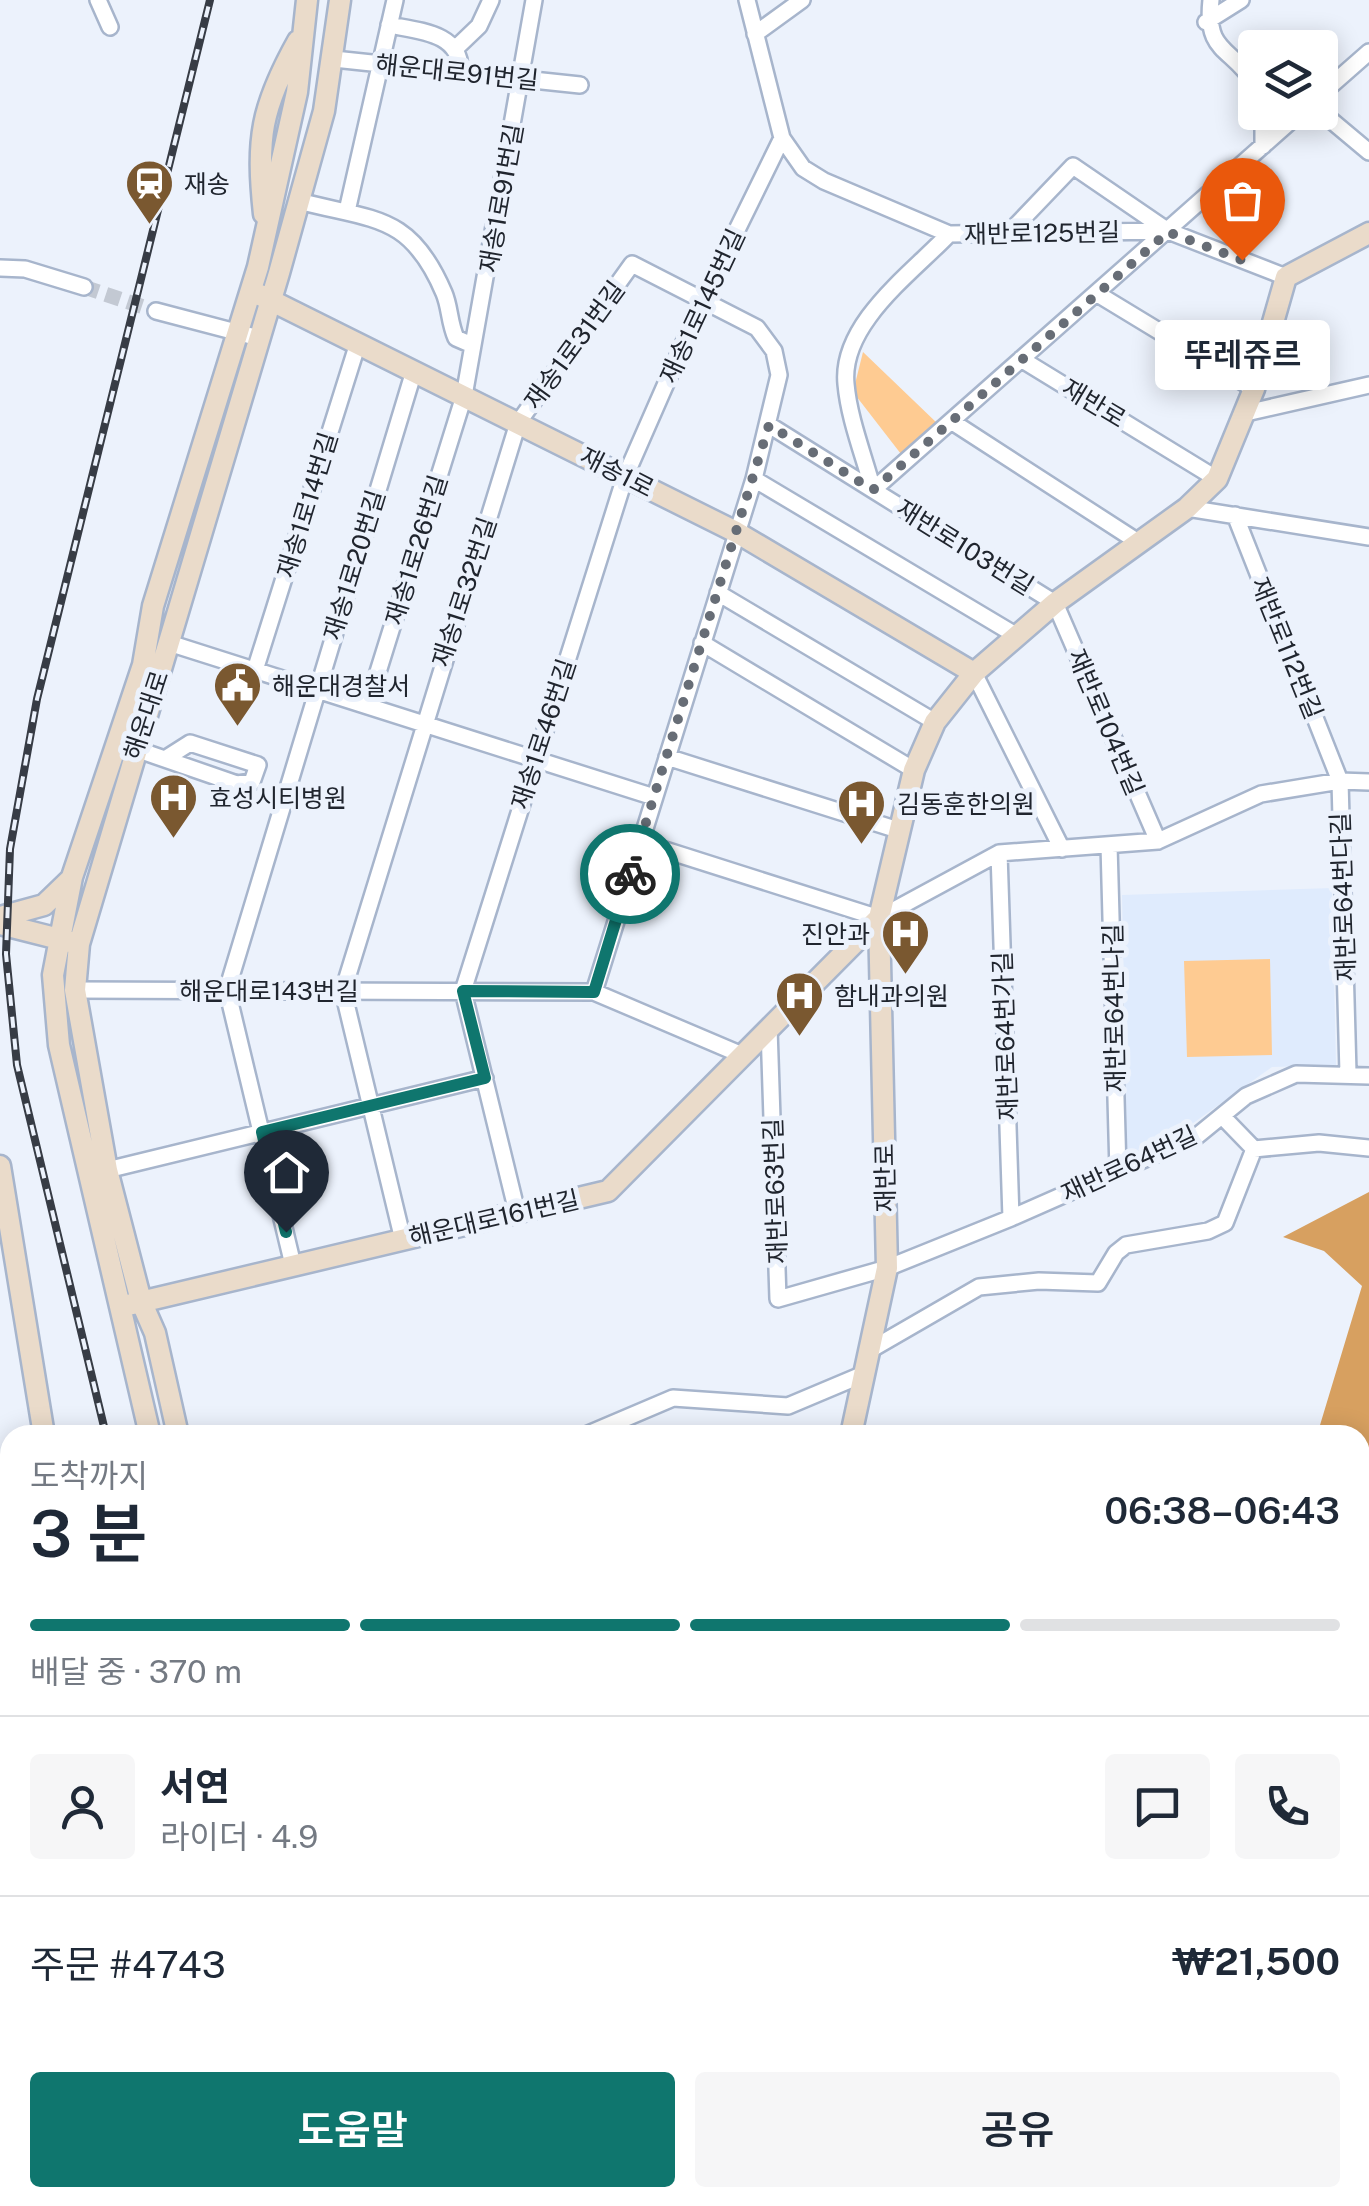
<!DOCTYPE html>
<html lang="ko">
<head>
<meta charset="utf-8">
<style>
  :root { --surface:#fff; --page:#f6f6f7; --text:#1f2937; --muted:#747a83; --line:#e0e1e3; --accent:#0f766e }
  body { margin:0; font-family:"Public Sans","Noto Sans KR",sans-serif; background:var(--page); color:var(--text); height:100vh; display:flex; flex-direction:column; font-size:38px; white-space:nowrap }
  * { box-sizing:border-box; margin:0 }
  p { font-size:32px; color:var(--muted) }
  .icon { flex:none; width:55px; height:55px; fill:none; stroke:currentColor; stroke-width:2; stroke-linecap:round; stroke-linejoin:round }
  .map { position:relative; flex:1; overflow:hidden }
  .details { position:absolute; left:0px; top:1425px; width:1370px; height:782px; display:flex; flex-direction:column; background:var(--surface); border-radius:30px 30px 0 0; box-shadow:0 5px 25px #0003 }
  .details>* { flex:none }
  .fabs { position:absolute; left:1238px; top:30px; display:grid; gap:20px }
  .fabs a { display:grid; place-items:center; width:100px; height:100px; border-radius:10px; background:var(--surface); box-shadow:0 5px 25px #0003; font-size:50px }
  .pin { position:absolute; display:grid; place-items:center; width:85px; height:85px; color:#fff; margin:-102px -42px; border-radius:50% 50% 50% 0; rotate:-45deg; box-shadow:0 0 10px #0007 }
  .pin .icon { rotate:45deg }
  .courier { position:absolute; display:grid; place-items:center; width:100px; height:100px; margin:-50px; border:8px solid #0f766e; border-radius:50%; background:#fff; color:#222; box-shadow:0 2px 12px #0007 }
  .bubble { position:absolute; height:70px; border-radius:10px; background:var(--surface); box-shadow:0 5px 25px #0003; font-size:32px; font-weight:600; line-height:70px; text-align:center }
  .summary em { font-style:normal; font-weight:600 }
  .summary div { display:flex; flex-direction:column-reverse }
  .summary { display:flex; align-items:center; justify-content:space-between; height:170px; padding:0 30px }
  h1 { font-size:65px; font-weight:600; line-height:75px }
  .bar { display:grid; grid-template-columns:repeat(4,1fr); gap:15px 10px; align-content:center; height:120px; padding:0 30px }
  .bar i { height:12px; border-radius:8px; background:var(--line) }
  .bar .current { background:var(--accent) }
  .bar p { grid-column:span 4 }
  .line { display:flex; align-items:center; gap:25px; padding:0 30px; border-top:2px solid var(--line) }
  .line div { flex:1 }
  .round { display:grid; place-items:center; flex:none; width:105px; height:105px; border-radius:10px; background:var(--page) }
  .action { display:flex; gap:20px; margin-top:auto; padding:20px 30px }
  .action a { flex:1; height:115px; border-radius:10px; background:var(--accent); color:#fff; font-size:40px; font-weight:600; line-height:115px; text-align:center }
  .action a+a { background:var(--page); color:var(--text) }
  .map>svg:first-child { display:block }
</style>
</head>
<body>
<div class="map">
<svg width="1369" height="2206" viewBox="0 0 1369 2206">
  <rect width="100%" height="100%" fill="#ecf2fc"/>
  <path fill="#dfebfd" d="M1332 888 1336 1065 1272 1067 1189 1126 1127 1157 1122 895Z
    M10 1581V1810L0 1812V1583Z"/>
  <path fill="#fecb92" d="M863 352 938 424 901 454 853 392Z
    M1270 959 1272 1055 1187 1057 1184 961Z"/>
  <path fill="#d7a060" d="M1369 1192V2206H826L829 2198H1360V1435H1317L1362 1286 1324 1251 1283 1237Z"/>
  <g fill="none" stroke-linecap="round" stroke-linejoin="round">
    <path stroke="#c3c9d3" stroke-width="15" stroke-dasharray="15 8" stroke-linecap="butt" d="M84 287 156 311"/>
    <defs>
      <path id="street" d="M98 0 110 27
        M747 0 782 138 803 168 824 181 949 234 1168 231 1286 277
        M1211 0C1205 54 1231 46 1255 84
        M1206 22 1241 0
        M389 25C420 31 462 33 460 72
        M755 34 802 0
        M455 49 479 26 491 0
        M334 59 580 85
        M1320 95 1369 52
        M1320 111 1369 152
        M1263 146V112
        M299 201C374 221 410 213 444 293 450 307 449 322 456 338L472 345
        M347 211 395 0
        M949 234C912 273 840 324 846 384 849 419 864 456 873 490L1055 603 1158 841
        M1007 235 1073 166 1168 231
        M0 268 25 269 84 287
        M1096 293 1254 389
        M156 311 259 338
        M1021 359 1217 479
        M1246 413 1369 385
        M951 421 1138 542
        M769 425 873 490 1301 112
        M754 479 1017 636
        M1187 508 1369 537
        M1235 515 1340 781 1348 1073
        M718 593 935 722
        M169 643 654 797
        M702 643 914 770
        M256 667 358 343
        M974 673 1062 849
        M368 704 464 396 534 0
        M127 746 237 784 252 782 258 765 190 743 168 757
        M667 757 898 830
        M640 842 879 918 999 853 1158 841 1261 794 1340 781 1369 782
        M1109 845 1118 1171
        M999 853 1011 1218
        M75 990 594 992 742 1055
        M769 1028 778 1299 887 1268 1011 1218 1197 1136 1246 1096 1296 1074 1369 1076
        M1222 1116 1254 1149
        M1254 1149 1319 1143 1369 1148
        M107 1170 485 1078
        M517 1212 463 991 625 477 703 299 782 138
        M403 1240 343 991 518 423 632 264 757 328 774 351 779 375 754 479 594 992
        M293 1265 227 990 414 371
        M870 1350 979 1287 1039 1281 1098 1283 1116 1253 1126 1245 1208 1231 1225 1223 1254 1149
        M586 1435 673 1398 788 1406 864 1374"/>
      <path id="secondary" d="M264 214C256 139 261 107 298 41
        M260 295 736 532 974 673
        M0 917 44 905 71 879
        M0 924 71 942
        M0 1166 44 1435
        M128 1305 608 1191 879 918
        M150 1435 59 1045 53 975 72 877 143 665 153 606 258 267 297 92 307 0
        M178 1435 155 1333 141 1301 107 1170 75 990 79 944 279 273 324 111 340 0
        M851 1435 887 1268 879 918 914 770 935 722 974 673 1055 603 1187 508 1217 479 1254 389 1286 277 1369 233
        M0 1556 10 1554
        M197 2198 200 2206
        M433 2198 436 2206
        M451 2198 455 2206
        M639 2206 647 2198"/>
    </defs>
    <use href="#street" stroke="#a7b5cc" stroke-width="20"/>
    <use href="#secondary" stroke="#a7b5cc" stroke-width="25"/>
    <use href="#street" stroke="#fff" stroke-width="15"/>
    <use href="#secondary" stroke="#eadbca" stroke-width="20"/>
    <defs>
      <path id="rail" d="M106 1435 17 1065 6 954 10 849 37 699 210 0
        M303 2198 305 2206"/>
    </defs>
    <use href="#rail" stroke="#373c45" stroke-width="8"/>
    <use href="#rail" stroke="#ecf2fc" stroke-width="4" stroke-dasharray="11" stroke-linecap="butt"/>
  </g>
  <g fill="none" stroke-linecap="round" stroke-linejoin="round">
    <path stroke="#676d76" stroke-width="10" stroke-dasharray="0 18" d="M630 874 769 425 873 490 1168 232 1242 260"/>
    <path stroke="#0f766e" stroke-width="12" d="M286 1232 262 1132 485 1078 463 991 594 992 630 874"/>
  </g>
  <defs>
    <symbol id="station-pin" viewBox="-11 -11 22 30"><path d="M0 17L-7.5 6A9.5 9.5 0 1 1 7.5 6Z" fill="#7a5830" stroke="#ecf2fc"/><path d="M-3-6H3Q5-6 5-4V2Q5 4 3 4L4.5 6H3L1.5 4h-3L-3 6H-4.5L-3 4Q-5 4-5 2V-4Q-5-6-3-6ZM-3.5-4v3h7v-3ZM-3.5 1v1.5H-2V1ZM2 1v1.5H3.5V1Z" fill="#fff"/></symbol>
    <symbol id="civic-pin" viewBox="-11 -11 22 30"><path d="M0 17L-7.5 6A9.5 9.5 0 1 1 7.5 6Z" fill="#7a5830" stroke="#ecf2fc"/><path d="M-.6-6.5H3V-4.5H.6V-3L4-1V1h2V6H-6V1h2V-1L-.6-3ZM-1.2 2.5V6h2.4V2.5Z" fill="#fff"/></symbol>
    <symbol id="hospital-pin" viewBox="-11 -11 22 30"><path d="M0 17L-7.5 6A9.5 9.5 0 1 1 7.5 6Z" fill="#7a5830" stroke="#ecf2fc"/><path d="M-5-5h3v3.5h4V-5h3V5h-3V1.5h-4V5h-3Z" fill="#fff"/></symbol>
  </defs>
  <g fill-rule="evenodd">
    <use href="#station-pin" x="122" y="156" width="55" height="75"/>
    <use href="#civic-pin" x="210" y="658" width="55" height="75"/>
    <use href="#hospital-pin" x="146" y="770" width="55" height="75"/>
    <use href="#hospital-pin" x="834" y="776" width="55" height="75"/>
    <use href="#hospital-pin" x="878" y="906" width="55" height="75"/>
    <use href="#hospital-pin" x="772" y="968" width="55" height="75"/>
  </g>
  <g text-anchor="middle" stroke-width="10" stroke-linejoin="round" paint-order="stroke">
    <g font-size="25" fill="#20252e" stroke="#ecf2fc">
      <text transform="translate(457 72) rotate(6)" y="9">해운대로91번길</text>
      <text transform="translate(501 198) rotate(-80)" y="9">재송1로91번길</text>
      <text transform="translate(1042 233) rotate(-1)" y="9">재반로125번길</text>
      <text transform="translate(702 306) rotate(-65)" y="9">재송1로145번길</text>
      <text transform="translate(574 345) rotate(-54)" y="9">재송1로31번길</text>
      <text transform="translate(1094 403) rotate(31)" y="9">재반로</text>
      <text transform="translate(617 472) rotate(27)" y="9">재송1로</text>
      <text transform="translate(307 505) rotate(-73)" y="9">재송1로14번길</text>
      <text transform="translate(965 547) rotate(32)" y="9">재반로103번길</text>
      <text transform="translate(416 550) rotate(-73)" y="9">재송1로26번길</text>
      <text transform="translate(354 565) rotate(-73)" y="9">재송1로20번길</text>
      <text transform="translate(464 592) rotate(-72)" y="9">재송1로32번길</text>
      <text transform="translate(1287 648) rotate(68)" y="9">재반로112번길</text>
      <text transform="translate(146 715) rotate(-72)" y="9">해운대로</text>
      <text transform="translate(1106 722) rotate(67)" y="9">재반로104번길</text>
      <text transform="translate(543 734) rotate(-72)" y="9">재송1로46번길</text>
      <text transform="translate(1343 897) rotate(-92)" y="9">재반로64번다길</text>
      <text x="269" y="1000">해운대로143번길</text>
      <text transform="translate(1114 1008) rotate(-91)" y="9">재반로64번나길</text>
      <text transform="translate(1005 1036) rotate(-92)" y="9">재반로64번가길</text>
      <text transform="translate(1129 1164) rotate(-25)" y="9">재반로64번길</text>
      <text transform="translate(885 1178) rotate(-91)" y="9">재반로</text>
      <text transform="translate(775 1191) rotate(-92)" y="9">재반로63번길</text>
      <text transform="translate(494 1218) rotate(-13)" y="9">해운대로161번길</text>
    </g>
    <g font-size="25" fill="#20252e" stroke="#ecf2fc" text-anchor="start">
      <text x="184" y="193">재송</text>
      <text x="272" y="695">해운대경찰서</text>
      <text x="209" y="807">효성시티병원</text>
      <text x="897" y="813">김동훈한의원</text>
      <text x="870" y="943" text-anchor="end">진안과</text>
      <text x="834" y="1005">함내과의원</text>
    </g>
  </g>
</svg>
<div class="fabs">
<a><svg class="icon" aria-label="layers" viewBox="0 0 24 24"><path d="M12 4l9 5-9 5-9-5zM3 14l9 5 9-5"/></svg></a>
</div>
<div class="pin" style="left:1242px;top:260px;background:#ea580c"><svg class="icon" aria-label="bag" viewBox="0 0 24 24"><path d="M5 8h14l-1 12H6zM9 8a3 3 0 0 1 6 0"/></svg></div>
<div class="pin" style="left:286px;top:1232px;background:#1f2937"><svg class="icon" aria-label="home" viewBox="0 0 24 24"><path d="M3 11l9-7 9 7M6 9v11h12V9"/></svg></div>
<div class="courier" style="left:630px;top:874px"><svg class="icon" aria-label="bike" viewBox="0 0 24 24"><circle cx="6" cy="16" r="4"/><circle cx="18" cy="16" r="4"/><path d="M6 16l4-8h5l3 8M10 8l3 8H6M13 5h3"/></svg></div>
<div class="bubble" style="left:1155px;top:320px;width:175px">뚜레쥬르</div>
<section class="details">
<div class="summary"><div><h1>3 분</h1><p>도착까지</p></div><em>06:38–06:43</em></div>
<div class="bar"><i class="current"></i><i class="current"></i><i class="current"></i><i></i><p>배달 중 · 370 m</p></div>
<div class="line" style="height:180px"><a class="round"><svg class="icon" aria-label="person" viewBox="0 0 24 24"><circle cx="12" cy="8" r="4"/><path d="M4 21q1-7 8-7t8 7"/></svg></a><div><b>서연</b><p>라이더 · 4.9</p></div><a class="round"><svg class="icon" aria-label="chat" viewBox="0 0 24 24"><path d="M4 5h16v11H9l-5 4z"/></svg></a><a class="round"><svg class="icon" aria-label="phone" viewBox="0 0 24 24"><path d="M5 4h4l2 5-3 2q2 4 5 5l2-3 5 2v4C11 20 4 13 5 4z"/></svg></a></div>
<div class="line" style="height:130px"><div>주문 #4743</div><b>₩21,500</b></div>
<div class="action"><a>도움말</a><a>공유</a></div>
</section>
</div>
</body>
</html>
